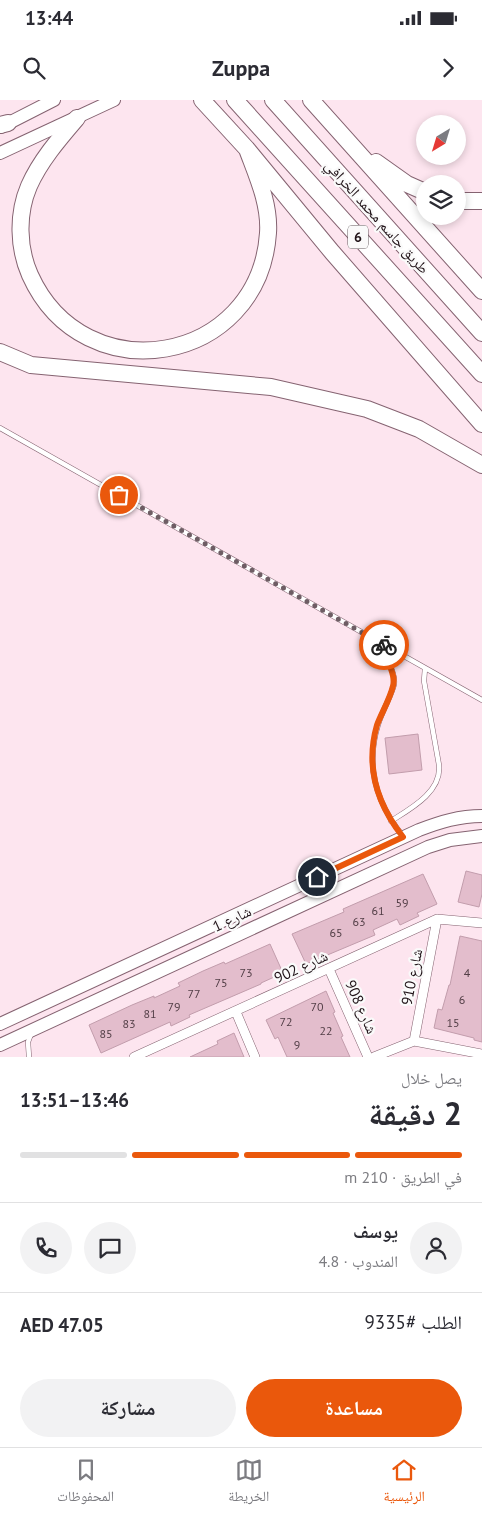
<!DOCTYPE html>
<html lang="ar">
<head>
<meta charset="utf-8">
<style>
  :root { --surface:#fff; --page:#f2f2f3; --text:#2b2b33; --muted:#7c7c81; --line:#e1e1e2; --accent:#ea580c }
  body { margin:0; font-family:"PT Sans","Noto Naskh Arabic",sans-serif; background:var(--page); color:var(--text); direction:rtl; height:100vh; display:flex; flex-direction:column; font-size:19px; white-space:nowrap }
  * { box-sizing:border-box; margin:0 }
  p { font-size:16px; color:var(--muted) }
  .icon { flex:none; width:28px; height:28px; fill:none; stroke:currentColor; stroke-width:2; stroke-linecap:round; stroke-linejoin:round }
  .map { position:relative; height:957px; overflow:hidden; direction:ltr }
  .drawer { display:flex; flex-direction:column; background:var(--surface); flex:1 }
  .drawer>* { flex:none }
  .needle { width:32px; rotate:218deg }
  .tools { position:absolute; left:416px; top:15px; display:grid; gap:10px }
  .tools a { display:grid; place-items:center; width:50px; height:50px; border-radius:50%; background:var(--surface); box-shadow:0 2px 8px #0003; font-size:25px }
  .pin { position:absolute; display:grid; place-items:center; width:42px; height:42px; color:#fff; margin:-21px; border:2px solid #fff; border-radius:50%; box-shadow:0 1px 5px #0007 }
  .courier { position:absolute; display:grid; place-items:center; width:50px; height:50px; margin:-25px; border:4px solid #ea580c; border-radius:50%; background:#fff; color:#222; box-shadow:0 1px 6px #0007 }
  .headline em { font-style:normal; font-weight:800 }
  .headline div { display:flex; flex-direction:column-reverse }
  .headline { display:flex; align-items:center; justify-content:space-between; height:85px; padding:0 20px }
  h1 { font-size:32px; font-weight:800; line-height:38px }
  .bar { display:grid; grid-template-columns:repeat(4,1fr); gap:8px 5px; align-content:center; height:60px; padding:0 20px }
  .bar i { height:6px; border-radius:4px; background:var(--line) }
  .bar .active { background:var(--accent) }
  .bar p { grid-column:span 4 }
  .line { display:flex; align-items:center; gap:12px; padding:0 20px; border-top:1px solid var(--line) }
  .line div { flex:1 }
  .round { display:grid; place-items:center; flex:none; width:52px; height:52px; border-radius:26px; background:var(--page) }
  .cta { display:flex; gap:10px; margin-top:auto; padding:10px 20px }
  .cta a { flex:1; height:58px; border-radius:30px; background:var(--accent); color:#fff; font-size:20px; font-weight:800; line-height:58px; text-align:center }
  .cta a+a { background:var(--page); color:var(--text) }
  .status { display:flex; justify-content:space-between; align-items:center; height:35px; padding:0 25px; background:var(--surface); direction:ltr }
  .status svg { height:14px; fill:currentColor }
  header { display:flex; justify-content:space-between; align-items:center; height:65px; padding:0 20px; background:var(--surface); font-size:22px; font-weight:800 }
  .tabs { display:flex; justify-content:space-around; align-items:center; height:70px; border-top:1px solid var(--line); background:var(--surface); font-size:14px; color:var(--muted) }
  .tabs a { display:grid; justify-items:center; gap:2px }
  .tabs .active { color:var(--accent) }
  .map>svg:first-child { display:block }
</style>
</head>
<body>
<div class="status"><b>13:44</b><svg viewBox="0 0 49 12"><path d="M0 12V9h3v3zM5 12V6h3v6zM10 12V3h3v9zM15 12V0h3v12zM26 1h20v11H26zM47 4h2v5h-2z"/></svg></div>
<header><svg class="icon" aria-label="forward" viewBox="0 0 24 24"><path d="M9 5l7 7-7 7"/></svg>Zuppa<svg class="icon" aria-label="search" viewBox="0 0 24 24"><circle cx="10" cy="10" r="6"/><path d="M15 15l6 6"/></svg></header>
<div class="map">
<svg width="482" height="957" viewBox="0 0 482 957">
  <rect width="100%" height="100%" fill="#fde5ef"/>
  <path fill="#e3bdcc" stroke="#c29dac" d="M418 634 422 670 389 674 385 638Z
    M466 771 482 775V794L479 807 458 802Z
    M423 774 437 804 417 813 419 816 400 825 397 819 373 830 375 835 306 864 292 834 344 812 343 809Z
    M460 836 482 841V942L474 940V938L434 928 438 909 442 910 449 885H450Z
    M270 844 283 873 261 883V884L189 915 190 917 171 926 170 922 101 953 89 925 132 905 154 896V898L180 886 178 883 203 871 224 862 225 864Z
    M326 891 335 912 333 913 343 936 341 937 350 957H287L278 937 275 939 266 920Z
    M234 933 244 957H190L218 944 217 941Z"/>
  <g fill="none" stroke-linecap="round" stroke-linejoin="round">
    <defs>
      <path id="lane" d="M0 328 482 600
        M391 549C383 562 397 571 394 585 390 599 382 611 378 625 365 667 376 703 403 736
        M391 721C410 709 442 692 439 665L424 581 425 568
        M29 957 28 942 31 934"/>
      <path id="street" d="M329 869 368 957
        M236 912 255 957
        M414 941 437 819
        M134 957 437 819 482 823
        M374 957 414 941 482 954"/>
      <path id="secondary" d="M1 27 54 0
        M0 53 114 0
        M0 924 419 730C440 722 459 716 482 716
        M0 945 428 747 450 740 482 736"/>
      <path id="highway" d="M202 0 247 49 332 152 482 324
        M235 0 482 274
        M273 0 482 233
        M311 0 482 191
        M77 18C59 39 40 61 29 86 17 114 18 148 30 175 84 295 259 265 268 133 270 104 257 76 247 49
        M0 25 8 23
        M376 62 407 84 425 92
        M458 101H482
        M0 252 31 265 271 287 367 309 419 329 482 365"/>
    </defs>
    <use href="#lane" stroke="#856371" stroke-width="5.5"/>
    <use href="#street" stroke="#856371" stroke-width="10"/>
    <use href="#secondary" stroke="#856371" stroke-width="14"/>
    <use href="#highway" stroke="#856371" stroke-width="18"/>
    <use href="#lane" stroke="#fff" stroke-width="4.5"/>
    <use href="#street" stroke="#fff" stroke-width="9"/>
    <use href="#secondary" stroke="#fff" stroke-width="12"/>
    <use href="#highway" stroke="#fff" stroke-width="16"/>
  </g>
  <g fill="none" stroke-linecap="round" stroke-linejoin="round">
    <path stroke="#6e5d64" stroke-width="5" stroke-dasharray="0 9" d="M119 395 384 545"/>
    <path stroke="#ea580c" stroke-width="6" d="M317 777 403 737C377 704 365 667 377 625 382 612 390 599 393 586 397 572 383 562 390 549L384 545"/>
  </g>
  <g text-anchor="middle" stroke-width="4.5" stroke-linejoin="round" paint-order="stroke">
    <g font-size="12" fill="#523e46">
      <text x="402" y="807">59</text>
      <text x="378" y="815">61</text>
      <text x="359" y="826">63</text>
      <text x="336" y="837">65</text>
      <text x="246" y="877">73</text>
      <text x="467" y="877">4</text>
      <text x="221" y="887">75</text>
      <text x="194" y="898">77</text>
      <text x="462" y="904">6</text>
      <text x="174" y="911">79</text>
      <text x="317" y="911">70</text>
      <text x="150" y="918">81</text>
      <text x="286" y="926">72</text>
      <text x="453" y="927">15</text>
      <text x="129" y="928">83</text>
      <text x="326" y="935">22</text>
      <text x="106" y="938">85</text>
      <text x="297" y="949">9</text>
    </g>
    <rect fill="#fafafa" stroke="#62595c" stroke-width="1" x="348" y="125.5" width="20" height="23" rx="4"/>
    <g font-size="14" font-weight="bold" fill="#211419">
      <text x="358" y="142">6</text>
    </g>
    <g font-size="15" fill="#211419" stroke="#fafafa">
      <text transform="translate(377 117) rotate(48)" y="5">طريق جاسم محمد الخرافي</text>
      <text transform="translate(232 819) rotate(-25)" y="5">شارع 1</text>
      <text transform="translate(301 867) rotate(-25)" y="5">شارع 902</text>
      <text transform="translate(412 877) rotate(-79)" y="5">شارع 910</text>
      <text transform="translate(361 907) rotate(66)" y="5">شارع 908</text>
    </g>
  </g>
</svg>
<div class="tools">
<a><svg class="needle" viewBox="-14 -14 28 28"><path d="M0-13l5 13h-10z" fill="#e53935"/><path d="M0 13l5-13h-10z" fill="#7c7c81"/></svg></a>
<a><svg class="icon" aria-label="layers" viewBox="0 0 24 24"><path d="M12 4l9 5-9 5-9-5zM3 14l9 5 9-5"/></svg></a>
</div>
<div class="pin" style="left:119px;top:395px;background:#ea580c"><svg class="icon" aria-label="bag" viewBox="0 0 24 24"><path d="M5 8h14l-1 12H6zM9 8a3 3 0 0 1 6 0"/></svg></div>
<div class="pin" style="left:317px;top:777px;background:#1f2937"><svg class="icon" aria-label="home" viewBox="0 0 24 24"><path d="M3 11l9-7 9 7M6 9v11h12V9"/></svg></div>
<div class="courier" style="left:384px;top:545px"><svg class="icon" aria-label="bike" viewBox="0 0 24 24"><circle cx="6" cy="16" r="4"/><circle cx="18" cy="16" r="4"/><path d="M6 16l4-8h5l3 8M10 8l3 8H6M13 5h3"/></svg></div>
</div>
<section class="drawer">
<div class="headline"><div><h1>2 دقيقة</h1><p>يصل خلال</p></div><em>13:46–13:51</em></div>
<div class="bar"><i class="active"></i><i class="active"></i><i class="active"></i><i></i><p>في الطريق · 210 m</p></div>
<div class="line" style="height:90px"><a class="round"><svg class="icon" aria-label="person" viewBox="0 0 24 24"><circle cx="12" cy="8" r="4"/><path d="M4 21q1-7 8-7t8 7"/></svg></a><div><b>يوسف</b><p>المندوب · 4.8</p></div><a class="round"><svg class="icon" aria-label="chat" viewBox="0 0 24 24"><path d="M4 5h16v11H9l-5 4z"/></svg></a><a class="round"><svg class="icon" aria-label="phone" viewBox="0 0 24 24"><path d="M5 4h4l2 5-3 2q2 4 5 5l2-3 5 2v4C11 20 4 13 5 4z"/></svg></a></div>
<div class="line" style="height:65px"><div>الطلب #9335</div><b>AED 47.05</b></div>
<div class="cta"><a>مساعدة</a><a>مشاركة</a></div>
</section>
<nav class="tabs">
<a class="active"><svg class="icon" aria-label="home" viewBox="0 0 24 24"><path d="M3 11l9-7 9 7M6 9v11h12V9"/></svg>الرئيسية</a>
<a><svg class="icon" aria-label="map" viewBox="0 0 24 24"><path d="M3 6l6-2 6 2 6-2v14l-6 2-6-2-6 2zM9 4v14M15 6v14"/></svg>الخريطة</a>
<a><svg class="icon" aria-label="saved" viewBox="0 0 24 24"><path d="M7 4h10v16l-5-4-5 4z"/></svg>المحفوظات</a>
</nav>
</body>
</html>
